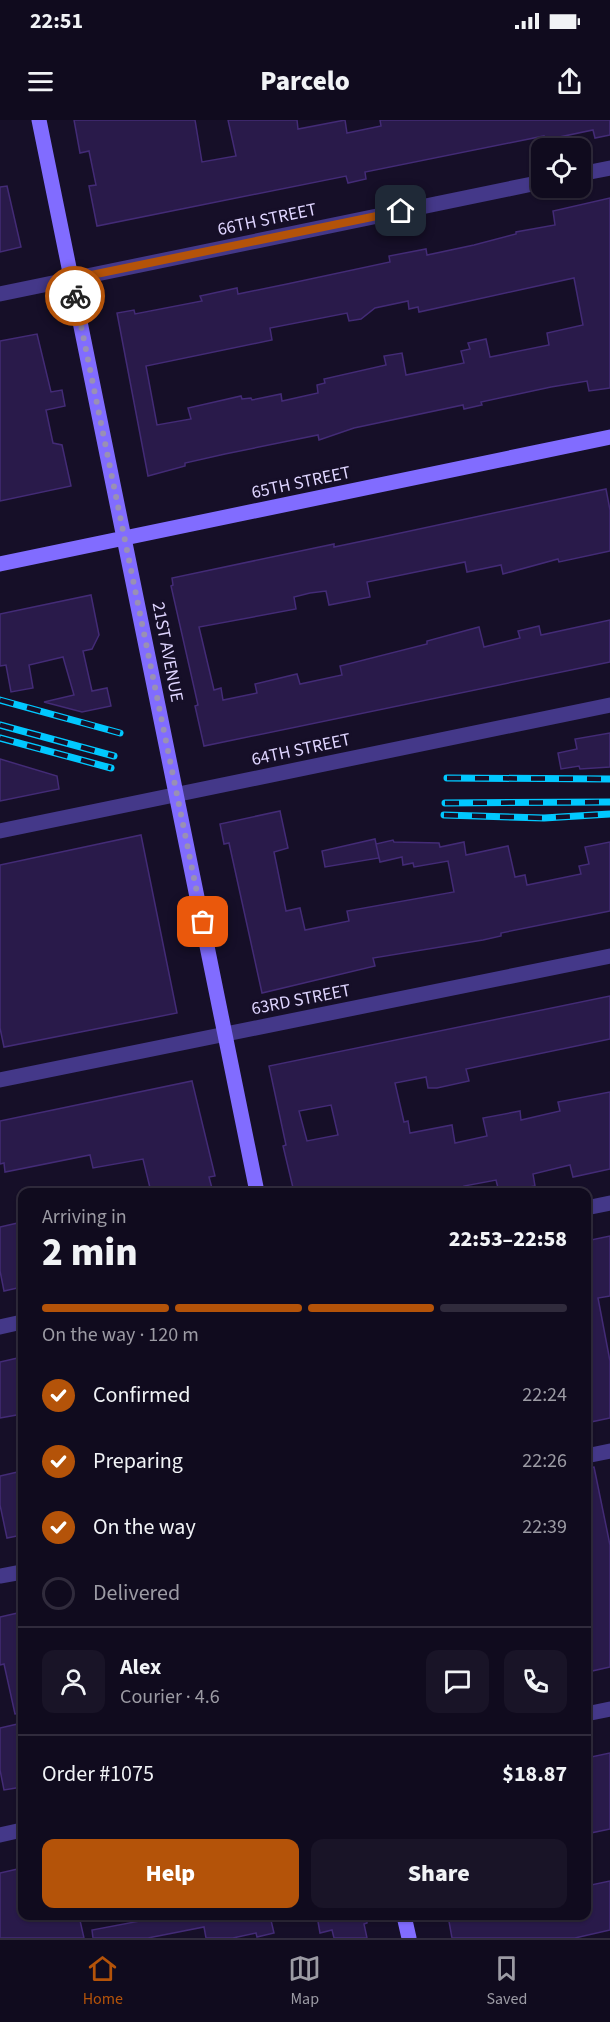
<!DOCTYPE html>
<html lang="en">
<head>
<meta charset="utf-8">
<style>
  :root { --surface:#100b1e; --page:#191427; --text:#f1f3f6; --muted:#9c9ba4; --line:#302b3c; --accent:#b45309 }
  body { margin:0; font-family:"Source Sans 3",sans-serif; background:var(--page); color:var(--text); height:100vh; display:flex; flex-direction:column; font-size:22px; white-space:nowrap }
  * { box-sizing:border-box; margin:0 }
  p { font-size:20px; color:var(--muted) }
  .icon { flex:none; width:33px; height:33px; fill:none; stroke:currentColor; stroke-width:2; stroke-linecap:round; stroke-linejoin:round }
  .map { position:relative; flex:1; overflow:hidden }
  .drawer { position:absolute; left:18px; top:1068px; width:573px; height:732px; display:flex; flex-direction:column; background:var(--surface); border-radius:12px; box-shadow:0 2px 4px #0004,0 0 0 2px var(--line) }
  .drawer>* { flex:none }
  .tools { position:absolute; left:531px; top:18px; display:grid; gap:12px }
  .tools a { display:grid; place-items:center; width:60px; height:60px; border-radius:12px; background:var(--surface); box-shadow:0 2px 4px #0004,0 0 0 2px var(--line); font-size:30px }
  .pin { position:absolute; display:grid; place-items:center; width:51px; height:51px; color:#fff; margin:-26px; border-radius:12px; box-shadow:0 3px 9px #0006 }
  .courier { position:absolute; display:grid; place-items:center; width:60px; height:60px; margin:-30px; border:4px solid #b45309; border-radius:50%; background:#fff; color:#222; box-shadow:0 2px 8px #0007 }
  .summary em { font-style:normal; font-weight:800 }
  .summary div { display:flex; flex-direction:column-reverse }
  .summary { display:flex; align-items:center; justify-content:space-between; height:102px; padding:0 24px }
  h1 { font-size:39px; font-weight:800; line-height:45px }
  .bar { display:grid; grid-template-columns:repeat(4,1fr); gap:9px 6px; align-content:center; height:72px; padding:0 24px }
  .bar i { height:8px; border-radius:4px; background:var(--line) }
  .bar .active { background:var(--accent) }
  .bar p { grid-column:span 4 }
  .line { display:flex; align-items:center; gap:15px; padding:0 24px; border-top:2px solid var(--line) }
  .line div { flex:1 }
  .round { display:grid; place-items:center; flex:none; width:63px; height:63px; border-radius:12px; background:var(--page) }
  ol { padding:0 24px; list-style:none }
  li { display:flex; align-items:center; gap:18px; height:66px }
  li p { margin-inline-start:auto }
  li .icon { padding:6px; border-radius:50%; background:var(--accent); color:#fff; stroke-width:4 }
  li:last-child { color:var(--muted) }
  li i { width:33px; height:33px; border:3px solid var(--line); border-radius:50% }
  .action { display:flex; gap:12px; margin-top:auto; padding:12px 24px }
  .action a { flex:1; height:69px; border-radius:12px; background:var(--accent); color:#fff; font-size:24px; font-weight:800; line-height:69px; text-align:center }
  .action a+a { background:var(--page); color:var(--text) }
  .status { display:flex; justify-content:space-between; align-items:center; height:42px; padding:0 30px; background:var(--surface); direction:ltr }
  .status svg { height:16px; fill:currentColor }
  header { display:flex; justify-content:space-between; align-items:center; height:78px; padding:0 24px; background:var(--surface); font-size:27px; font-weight:800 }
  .menu { display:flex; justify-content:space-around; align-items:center; height:84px; border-top:2px solid var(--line); background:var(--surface); font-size:16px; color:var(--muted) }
  .menu a { display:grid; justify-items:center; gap:3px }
  .menu .active { color:var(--accent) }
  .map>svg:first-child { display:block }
</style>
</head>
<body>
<div class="status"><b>22:51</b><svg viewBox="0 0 49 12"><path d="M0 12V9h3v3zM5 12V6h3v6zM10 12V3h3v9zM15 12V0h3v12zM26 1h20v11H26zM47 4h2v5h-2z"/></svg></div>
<header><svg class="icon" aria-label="menu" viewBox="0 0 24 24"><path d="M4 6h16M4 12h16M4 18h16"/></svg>Parcelo<svg class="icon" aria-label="share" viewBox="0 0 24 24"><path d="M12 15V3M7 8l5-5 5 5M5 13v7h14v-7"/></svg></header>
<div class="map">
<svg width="610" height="1818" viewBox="0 0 610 1818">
  <rect width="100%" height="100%" fill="#160f28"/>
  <path fill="#291a4a" stroke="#432b76" stroke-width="1.5" fill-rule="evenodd" d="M74 0H195L202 42 236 36 228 0H297L298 9 345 0 347 13 381 6 380 0H610V15L595 18 593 10 545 20 544 16 365 52 366 59 348 63 346 56 97 106 89 66 96 65 89 31 80 33Z
    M7 66 21 127 0 132V67Z
    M610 78V268L589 271 587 261 551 267 481 282 482 285 464 289 463 285 354 308 319 320 318 315 225 334 185 343V346L148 356 117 193 134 190 135 194 202 181 200 176 237 168 238 174 287 164 390 142 389 136 426 129 427 135 474 125 516 114V112L555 105 553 91ZM574 158 583 205 547 213 549 225 490 237 486 219 468 223 470 229 461 231 464 243 406 255 402 233 384 236 386 245 324 259 325 263 317 265 318 273 282 281 281 274 252 280 251 278 242 279 241 276 188 288 191 299 157 305 146 246 272 220 270 208 347 193 349 201 361 199 375 188 408 181 409 189 418 187 419 192Z
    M37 214 51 272 62 270 65 286 46 290 53 323 62 325 71 366 0 381V221Z
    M606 369 610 390V431L559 442 558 439 503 454 501 445 467 452 465 442 367 462 370 477 329 485 326 471 310 473 294 477 296 489 199 507 214 570 221 568 223 580 257 573 255 564 297 554 300 564 342 555 340 546 427 524V521L479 507 484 527 520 518 518 511 539 506 541 515 610 500V542L204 626 195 586 198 585 171 466 173 465 172 458 334 424V427L382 417Z
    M91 475 99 515 92 529 83 531 92 571 107 568 111 586 82 592 44 582 74 575 63 537 29 545 33 568 11 572 6 545 0 546V494Z
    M610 613V647L580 649 579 646 561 649 558 633 577 629 575 619Z
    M0 639 57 656 59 669 0 681Z
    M280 691 288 728 274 732 286 791 300 788 305 810 349 801 347 791 454 772 448 741 414 747 413 743 403 745 402 737 380 742 376 724 393 720 394 722 439 723 440 727 464 722 466 735 508 726 515 757 525 755 527 765 581 754 579 746 589 744 585 727 610 722V791L501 813V816L483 820 373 838 375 846 262 873 229 723 224 724 220 704Z
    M141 715 177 893 4 927 0 908V745Z
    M375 719 379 738 325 747 322 731Z
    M610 876V919L466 949 469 961 437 968H428L426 957 395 963 404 1002 408 1001 410 1013 452 1005 455 1023 487 1016 483 998 520 991 521 1000 560 991 558 982 610 972V1049L573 1057 570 1045 533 1054 535 1066 501 1072H499L496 1060 464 1066 465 1072H294L283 1026 286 1025 269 946ZM331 985 338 1015 307 1021 299 991Z
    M192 961 215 1056 209 1057 213 1072H151L143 1039 93 1048 90 1035 5 1052 4 1043 0 1044V1001Z
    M22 1102V1167L4 1171 0 1151V1107Z
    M610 1116V1176L598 1178 610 1241V1298L586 1303V1121Z
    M22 1237V1294L0 1298V1242Z
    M594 1347 610 1425V1547L592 1551 586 1523V1348Z
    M22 1351V1415L7 1418 0 1385V1356Z
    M22 1492V1593L15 1594 4 1544 0 1545V1497Z
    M22 1603V1667L4 1670 0 1650V1608Z
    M610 1633V1709L586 1714V1638Z
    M22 1748V1796H79L84 1818H0V1753Z
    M610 1761V1810L575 1818H452L448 1796H586V1766Z
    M166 1796H250V1799L270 1796 274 1813 257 1817 256 1813 233 1818H206L204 1807 148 1818H93L92 1810Z
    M317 1796H367V1803L364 1804 367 1818H334L332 1810 320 1813Z"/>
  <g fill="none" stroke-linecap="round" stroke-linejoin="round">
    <path stroke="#443889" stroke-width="15" d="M580 54 610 48
      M0 174 542 62
      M0 711 610 585
      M0 960 610 836
      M586 1088 610 1083
      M0 1207 22 1202
      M586 1336 610 1331
      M0 1456 22 1452
      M586 1594 610 1589
      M0 1715 22 1710"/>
    <path stroke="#816cff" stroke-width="15" d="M39 0 257 1072
      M0 444 610 317
      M404 1796 409 1818"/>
    <defs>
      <path id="rail" d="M0 580 120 613
        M0 605 114 636
        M0 618 111 648
        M447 658 610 659
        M445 683 610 682
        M444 695 544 698 610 694"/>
    </defs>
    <use href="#rail" stroke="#01c8ff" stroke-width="7"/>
    <use href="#rail" stroke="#160f28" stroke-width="4.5" stroke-dasharray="14" stroke-linecap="butt"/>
  </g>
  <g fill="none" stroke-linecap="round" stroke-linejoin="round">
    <path stroke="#9990b4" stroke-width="6" stroke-dasharray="0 10.8" d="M75 176 203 802"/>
    <path stroke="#b45309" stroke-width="8" d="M75 176 72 159 401 91"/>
  </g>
  <g text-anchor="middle" stroke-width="6" stroke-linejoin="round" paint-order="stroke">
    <g font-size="18" fill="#dfd5ff" stroke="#160f28">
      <text transform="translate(267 99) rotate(-12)" y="6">66TH STREET</text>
      <text transform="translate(301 362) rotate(-12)" y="6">65TH STREET</text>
      <text transform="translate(168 532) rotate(79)" y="6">21ST AVENUE</text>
      <text transform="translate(301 629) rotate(-12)" y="6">64TH STREET</text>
      <text transform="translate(301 879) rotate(-11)" y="6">63RD STREET</text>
    </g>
  </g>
</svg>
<div class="tools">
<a><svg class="icon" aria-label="locate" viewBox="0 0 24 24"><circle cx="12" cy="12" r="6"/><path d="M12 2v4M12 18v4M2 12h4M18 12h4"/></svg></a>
</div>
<div class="pin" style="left:203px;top:802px;background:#ea580c"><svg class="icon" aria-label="bag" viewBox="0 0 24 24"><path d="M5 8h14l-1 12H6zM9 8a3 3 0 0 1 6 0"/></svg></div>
<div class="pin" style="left:401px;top:91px;background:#1f2937"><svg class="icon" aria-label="home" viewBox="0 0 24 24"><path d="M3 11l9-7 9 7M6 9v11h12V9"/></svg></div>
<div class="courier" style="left:75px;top:176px"><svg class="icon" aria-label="bike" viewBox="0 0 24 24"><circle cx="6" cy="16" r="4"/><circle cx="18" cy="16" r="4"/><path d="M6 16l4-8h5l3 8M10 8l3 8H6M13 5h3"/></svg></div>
<section class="drawer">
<div class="summary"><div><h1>2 min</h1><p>Arriving in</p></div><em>22:53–22:58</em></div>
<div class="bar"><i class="active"></i><i class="active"></i><i class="active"></i><i></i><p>On the way · 120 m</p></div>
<ol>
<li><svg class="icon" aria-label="check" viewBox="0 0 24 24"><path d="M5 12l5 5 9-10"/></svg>Confirmed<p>22:24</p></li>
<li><svg class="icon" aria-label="check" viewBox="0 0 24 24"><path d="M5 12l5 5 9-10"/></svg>Preparing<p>22:26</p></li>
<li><svg class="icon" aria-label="check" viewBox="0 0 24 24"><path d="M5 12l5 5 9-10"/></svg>On the way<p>22:39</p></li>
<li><i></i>Delivered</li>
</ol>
<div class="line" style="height:108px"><a class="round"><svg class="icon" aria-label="person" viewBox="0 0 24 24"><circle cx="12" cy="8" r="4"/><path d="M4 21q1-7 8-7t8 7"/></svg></a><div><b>Alex</b><p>Courier · 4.6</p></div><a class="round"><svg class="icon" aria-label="chat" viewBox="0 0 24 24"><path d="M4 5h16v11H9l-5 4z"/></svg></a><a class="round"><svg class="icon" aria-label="phone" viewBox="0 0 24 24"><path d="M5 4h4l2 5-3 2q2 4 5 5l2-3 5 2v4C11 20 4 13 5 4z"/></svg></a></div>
<div class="line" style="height:78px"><div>Order #1075</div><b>$18.87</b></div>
<div class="action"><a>Help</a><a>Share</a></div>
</section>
</div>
<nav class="menu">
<a class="active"><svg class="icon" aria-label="home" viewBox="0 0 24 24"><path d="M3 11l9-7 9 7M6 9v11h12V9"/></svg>Home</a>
<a><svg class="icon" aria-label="map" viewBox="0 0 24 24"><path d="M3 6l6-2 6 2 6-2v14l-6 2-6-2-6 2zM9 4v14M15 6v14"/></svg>Map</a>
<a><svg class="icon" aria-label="saved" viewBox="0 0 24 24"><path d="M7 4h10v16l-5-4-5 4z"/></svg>Saved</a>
</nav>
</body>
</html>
